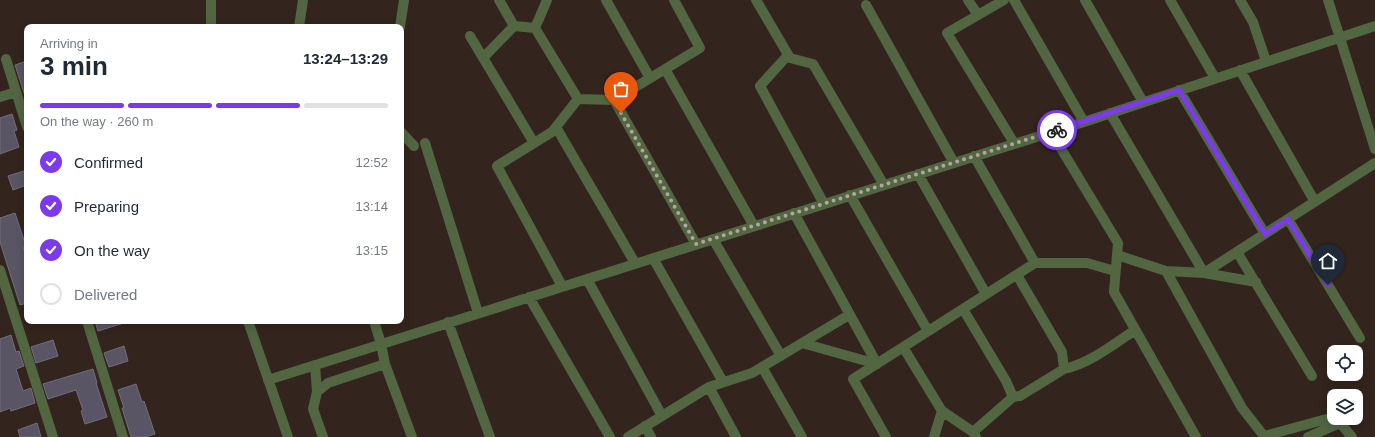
<!DOCTYPE html>
<html lang="en">
<head>
<meta charset="utf-8">
<style>
  :root { --surface:#fff; --page:#f2f2f3; --text:#1f2937; --muted:#747a83; --line:#e0e1e3; --accent:#7c3aed }
  body { margin:0; font-family:Helvetica,sans-serif; background:var(--page); color:var(--text); height:100vh; display:flex; flex-direction:column; font-size:15px; white-space:nowrap }
  * { box-sizing:border-box; margin:0 }
  p { font-size:13px; color:var(--muted) }
  .icon { flex:none; width:22px; height:22px; fill:none; stroke:currentColor; stroke-width:2; stroke-linecap:round; stroke-linejoin:round }
  .map { position:relative; flex:1; overflow:hidden }
  .side { position:absolute; left:24px; top:24px; width:380px; height:300px; display:flex; flex-direction:column; background:var(--surface); border-radius:8px; box-shadow:0 2px 10px #0003 }
  .side>* { flex:none }
  .tools { position:absolute; left:1327px; top:345px; display:grid; gap:8px }
  .tools a { display:grid; place-items:center; width:36px; height:36px; border-radius:8px; background:var(--surface); box-shadow:0 2px 10px #0003; font-size:20px }
  .pin { position:absolute; display:grid; place-items:center; width:34px; height:34px; color:#fff; margin:-41px -17px; border-radius:50% 50% 50% 0; rotate:-45deg; box-shadow:0 0 4px #0007 }
  .pin .icon { rotate:45deg }
  .courier { position:absolute; display:grid; place-items:center; width:40px; height:40px; margin:-20px; border:3px solid #7c3aed; border-radius:50%; background:#fff; color:#222; box-shadow:0 1px 5px #0007 }
  .headline em { font-style:normal; font-weight:800 }
  .headline div { display:flex; flex-direction:column-reverse }
  .headline { display:flex; align-items:center; justify-content:space-between; height:68px; padding:0 16px }
  h1 { font-size:26px; font-weight:800; line-height:30px }
  .bar { display:grid; grid-template-columns:repeat(4,1fr); gap:6px 4px; align-content:center; height:48px; padding:0 16px }
  .bar i { height:5px; border-radius:3px; background:var(--line) }
  .bar .active { background:var(--accent) }
  .bar p { grid-column:span 4 }
  ol { padding:0 16px; list-style:none }
  li { display:flex; align-items:center; gap:12px; height:44px }
  li p { margin-inline-start:auto }
  li .icon { padding:4px; border-radius:50%; background:var(--accent); color:#fff; stroke-width:4 }
  li:last-child { color:var(--muted) }
  li i { width:22px; height:22px; border:2px solid var(--line); border-radius:50% }
  .map>svg:first-child { display:block }
</style>
</head>
<body>
<div class="map">
<svg width="1375" height="437" viewBox="0 0 1375 437">
  <rect width="100%" height="100%" fill="#33251d"/>
  <path fill="#5a5564" stroke="#726d7e" d="M27 61V96H25L15 65Z
    M12 114 17 130 14 131 19 147 0 154V118Z
    M27 170V185L13 190 8 176Z
    M15 213 26 246 23 247 27 260V303L20 305 0 242V218Z
    M95 321H124V323L98 331Z
    M11 335 16 352 19 351 24 366 16 369 23 391 31 388 35 403 11 411 10 408 0 412V339Z
    M53 340 58 356 36 363 31 347Z
    M124 346 128 361 109 367 104 353Z
    M93 369 97 383H96L107 417 85 424 81 411 83 410 76 390 48 399 43 384Z
    M136 384 142 402 144 401 155 434 145 437H131L122 408H124L118 390Z
    M37 423 41 437H20L18 430Z"/>
  <g fill="none" stroke-linecap="round" stroke-linejoin="round">
    <path stroke="#526642" stroke-width="10" d="M211 0V27
      M499 0 514 26
      M606 0 650 78
      M756 0 790 58 813 64 884 185
      M968 0 978 15
      M1004 0 947 33 1014 143
      M1014 0 1084 122
      M1085 0 1143 102
      M1170 0 1215 78
      M1240 0 1253 22 1266 61
      M1328 0 1375 149
      M866 5 954 163
      M514 26 535 28 547 0
      M299 27 303 0
      M400 27 404 0
      M535 28 578 99
      M470 36 534 143
      M788 55 760 86 824 204
      M483 58 514 26
      M6 59 27 127
      M665 69 754 226
      M1240 70 1315 202
      M1179 90 1265 234
      M0 97 16 92
      M614 100 696 244
      M1110 113 1204 273 1375 163
      M556 127 635 263
      M401 132 414 146
      M1051 132 1118 243 1114 292 1196 437
      M425 143 478 313
      M974 156 1035 263
      M918 174 986 294
      M850 195 928 331
      M794 213 877 364
      M1288 219 1360 338
      M713 239 781 356
      M1237 252 1312 376
      M1117 255 1166 271 1204 273 1256 282
      M653 258 723 382
      M0 270 53 437
      M1166 271 1242 408 1264 436 1334 417
      M1017 275 1062 352 1064 369
      M587 279 662 416
      M562 286 497 166 552 132 578 99 614 100 700 48 674 0
      M529 297 610 437
      M963 309 1006 381 1013 397
      M87 321 123 437
      M248 321 288 437
      M374 321 381 344 385 364 412 437
      M448 322 490 437
      M802 343 877 364
      M903 347 942 411 973 432 976 437
      M315 365 317 392
      M762 367 802 437
      M268 380 1084 122 1375 26
      M709 387 736 437
      M645 426 651 437
      M973 432 1013 397 1020 396 1064 369C1090 363 1113 345 1135 330
      M323 437 313 409 317 392 328 383 385 364
      M628 437 709 387 752 373 849 315
      M886 437 853 379 1035 263H1087L1115 271
      M934 437 942 411
      M1308 437 1340 423 1352 437"/>
  </g>
  <g fill="none" stroke-linecap="round" stroke-linejoin="round">
    <path stroke="#b0a59f" stroke-width="4" stroke-dasharray="0 7.2" d="M621 113 696 244 1057 130"/>
    <path stroke="#7c3aed" stroke-width="5" d="M1057 130 1179 90 1265 234 1288 219 1328 285"/>
  </g>
</svg>
<div class="tools">
<a><svg class="icon" aria-label="locate" viewBox="0 0 24 24"><circle cx="12" cy="12" r="6"/><path d="M12 2v4M12 18v4M2 12h4M18 12h4"/></svg></a>
<a><svg class="icon" aria-label="layers" viewBox="0 0 24 24"><path d="M12 4l9 5-9 5-9-5zM3 14l9 5 9-5"/></svg></a>
</div>
<div class="pin" style="left:621px;top:113px;background:#ea580c"><svg class="icon" aria-label="bag" viewBox="0 0 24 24"><path d="M5 8h14l-1 12H6zM9 8a3 3 0 0 1 6 0"/></svg></div>
<div class="pin" style="left:1328px;top:285px;background:#1f2937"><svg class="icon" aria-label="home" viewBox="0 0 24 24"><path d="M3 11l9-7 9 7M6 9v11h12V9"/></svg></div>
<div class="courier" style="left:1057px;top:130px"><svg class="icon" aria-label="bike" viewBox="0 0 24 24"><circle cx="6" cy="16" r="4"/><circle cx="18" cy="16" r="4"/><path d="M6 16l4-8h5l3 8M10 8l3 8H6M13 5h3"/></svg></div>
<section class="side">
<div class="headline"><div><h1>3 min</h1><p>Arriving in</p></div><em>13:24–13:29</em></div>
<div class="bar"><i class="active"></i><i class="active"></i><i class="active"></i><i></i><p>On the way · 260 m</p></div>
<ol>
<li><svg class="icon" aria-label="check" viewBox="0 0 24 24"><path d="M5 12l5 5 9-10"/></svg>Confirmed<p>12:52</p></li>
<li><svg class="icon" aria-label="check" viewBox="0 0 24 24"><path d="M5 12l5 5 9-10"/></svg>Preparing<p>13:14</p></li>
<li><svg class="icon" aria-label="check" viewBox="0 0 24 24"><path d="M5 12l5 5 9-10"/></svg>On the way<p>13:15</p></li>
<li><i></i>Delivered</li>
</ol>
</section>
</div>
</body>
</html>
